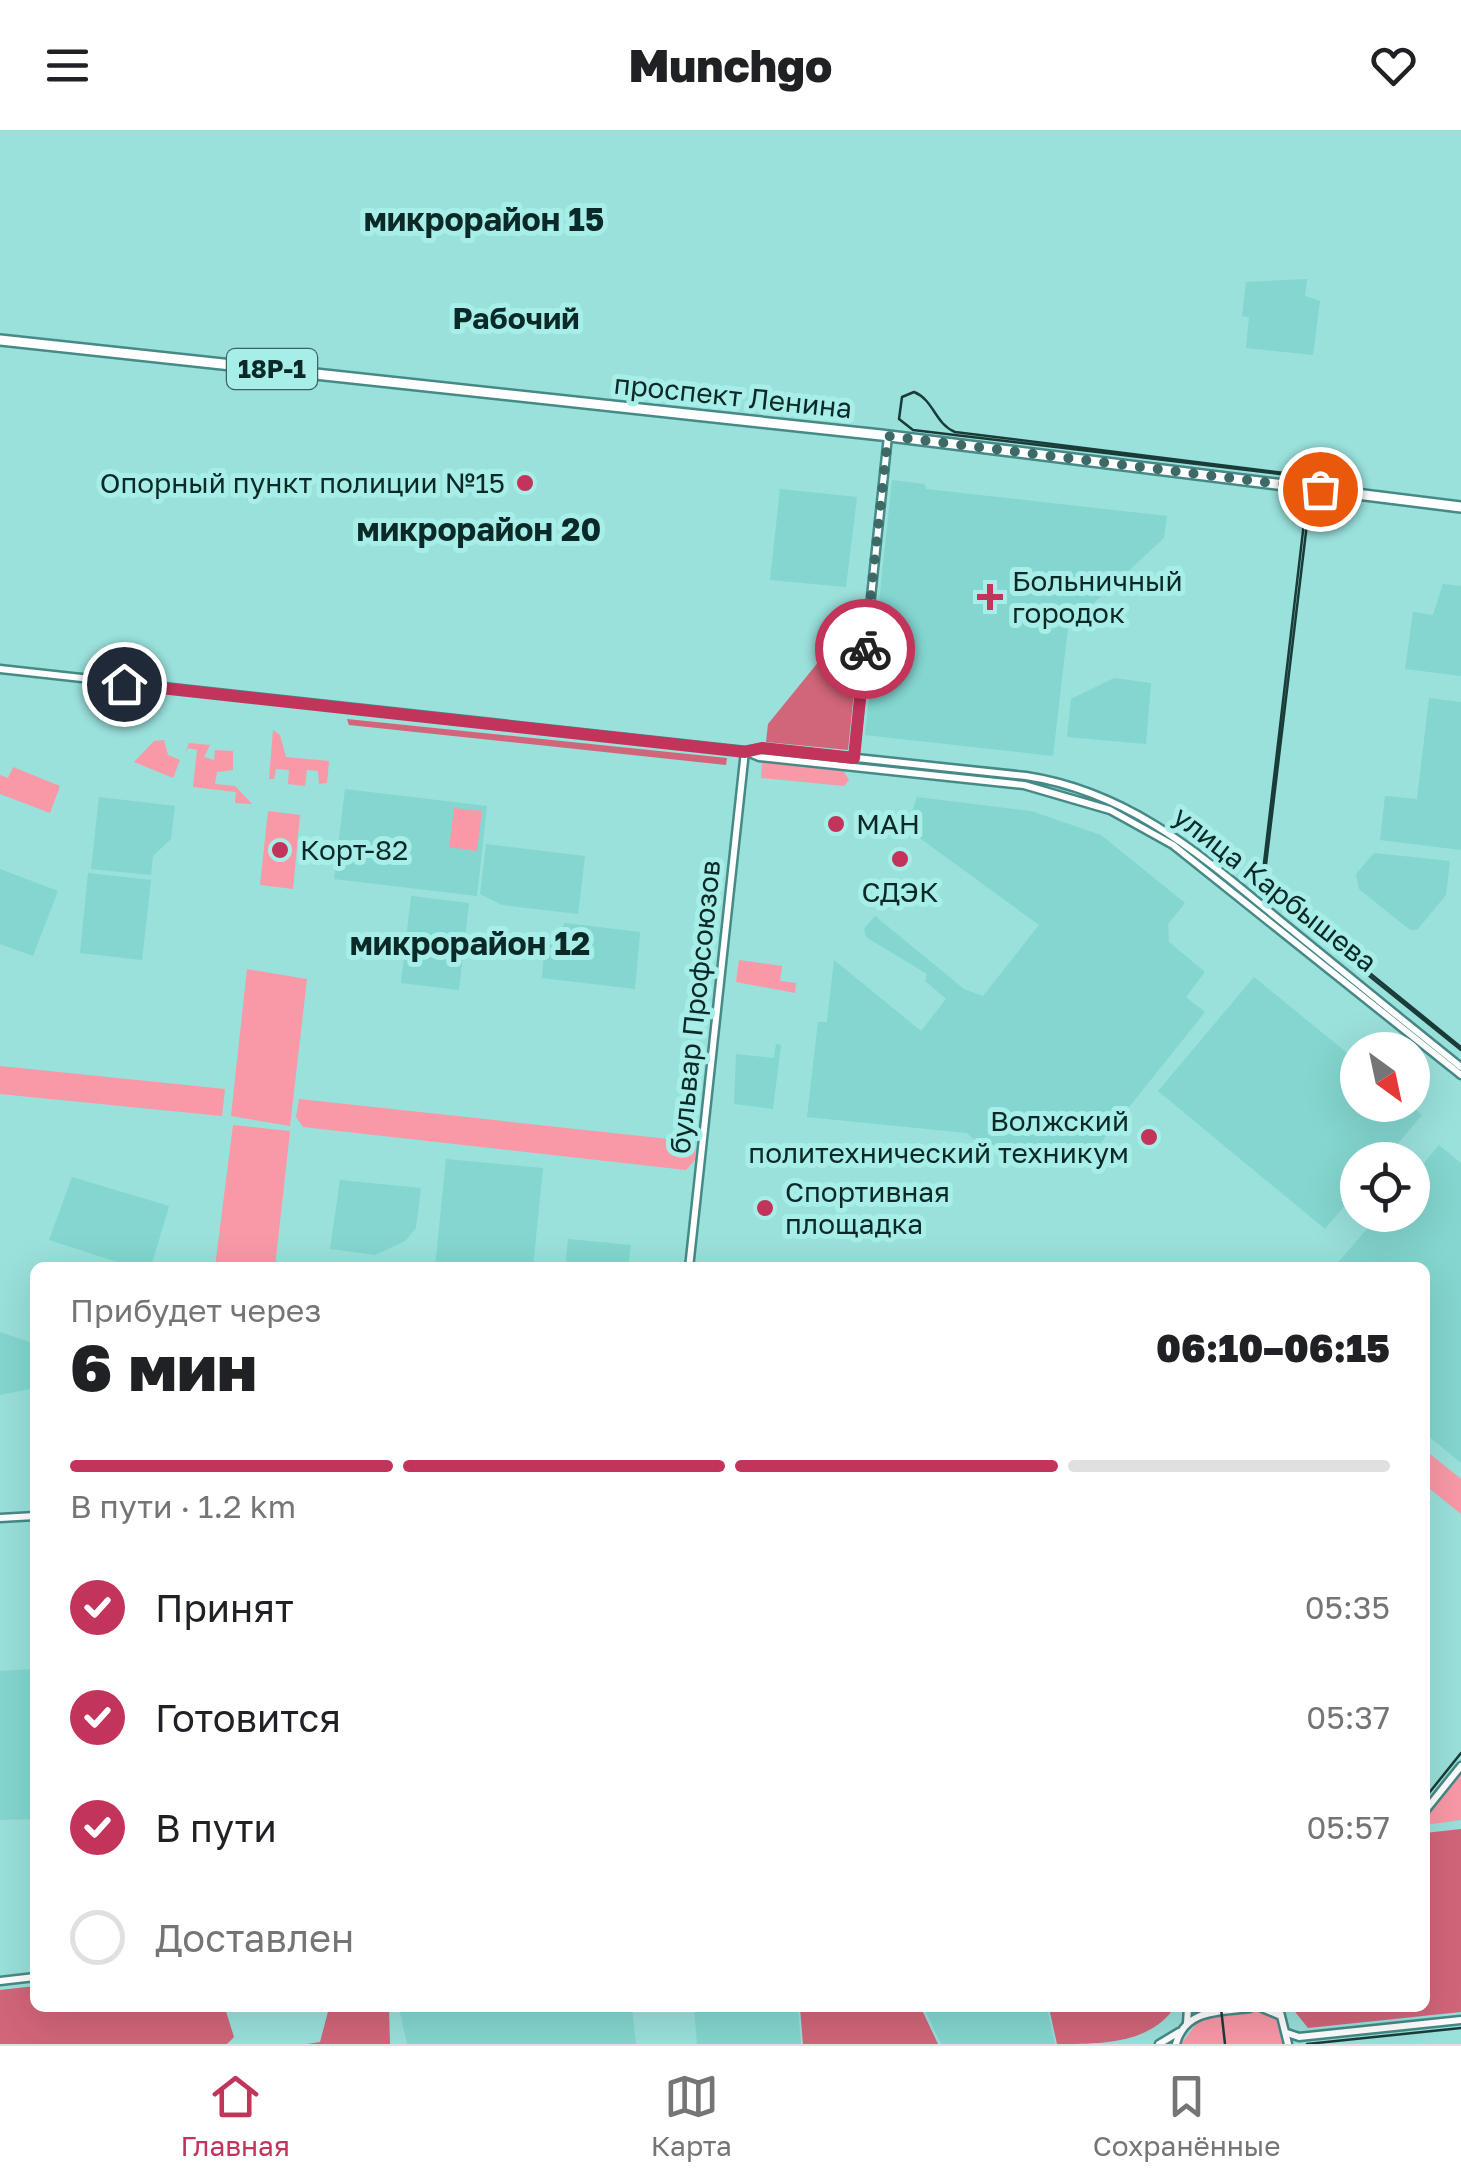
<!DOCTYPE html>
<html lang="ru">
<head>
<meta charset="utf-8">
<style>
  :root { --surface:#fff; --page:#f6f6f6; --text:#202124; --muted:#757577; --line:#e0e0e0; --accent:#c3345a }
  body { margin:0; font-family:"Golos Text",sans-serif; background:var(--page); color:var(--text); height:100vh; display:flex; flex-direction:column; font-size:38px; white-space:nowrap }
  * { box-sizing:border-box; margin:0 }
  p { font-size:32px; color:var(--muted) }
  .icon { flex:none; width:55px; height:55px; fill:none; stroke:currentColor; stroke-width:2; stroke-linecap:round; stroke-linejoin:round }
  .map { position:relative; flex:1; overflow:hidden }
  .sheet { position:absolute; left:30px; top:1132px; width:1400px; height:750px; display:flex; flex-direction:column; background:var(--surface); border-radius:15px; box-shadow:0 10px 40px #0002 }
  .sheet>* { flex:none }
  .needle { width:65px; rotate:147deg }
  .fabs { position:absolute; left:1340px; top:902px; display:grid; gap:20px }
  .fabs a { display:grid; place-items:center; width:90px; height:90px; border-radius:50%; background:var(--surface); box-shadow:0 10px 40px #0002; font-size:50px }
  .pin { position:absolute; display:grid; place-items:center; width:85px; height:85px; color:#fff; margin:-42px; border:5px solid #fff; border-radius:50%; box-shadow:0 2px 10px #0007 }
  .courier { position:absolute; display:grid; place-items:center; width:100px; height:100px; margin:-50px; border:8px solid #c3345a; border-radius:50%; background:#fff; color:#222; box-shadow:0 2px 12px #0007 }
  .summary em { font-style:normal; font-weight:800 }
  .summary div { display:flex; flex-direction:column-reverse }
  .summary { display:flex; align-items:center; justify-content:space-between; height:170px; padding:0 40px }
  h1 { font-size:65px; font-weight:800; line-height:75px }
  .bar { display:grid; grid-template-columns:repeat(4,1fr); gap:15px 10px; align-content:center; height:120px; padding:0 40px }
  .bar i { height:12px; border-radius:8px; background:var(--line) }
  .bar .selected { background:var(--accent) }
  .bar p { grid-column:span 4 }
  ol { padding:0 40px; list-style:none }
  li { display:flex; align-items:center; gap:30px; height:110px }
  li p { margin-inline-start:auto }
  li .icon { padding:10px; border-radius:50%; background:var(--accent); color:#fff; stroke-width:4 }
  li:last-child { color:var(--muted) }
  li i { width:55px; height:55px; border:5px solid var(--line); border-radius:50% }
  header { display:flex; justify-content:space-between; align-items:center; height:130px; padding:0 40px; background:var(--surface); font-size:45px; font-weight:800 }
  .dock { display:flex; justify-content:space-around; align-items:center; height:140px; border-top:2px solid var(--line); background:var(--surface); font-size:28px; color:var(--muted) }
  .dock a { display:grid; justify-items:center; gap:5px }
  .dock .selected { color:var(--accent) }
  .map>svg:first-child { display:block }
</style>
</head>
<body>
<header><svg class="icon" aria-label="menu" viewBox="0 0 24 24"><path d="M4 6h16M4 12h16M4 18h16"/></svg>Munchgo<svg class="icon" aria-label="heart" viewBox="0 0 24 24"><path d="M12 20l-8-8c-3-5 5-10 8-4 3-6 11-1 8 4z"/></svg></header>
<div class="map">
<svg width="1461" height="1914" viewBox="0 0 1461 1914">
  <rect width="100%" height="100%" fill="#9ae0db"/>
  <path fill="#84d6d0" d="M1307 149 1305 166 1320 171 1313 225 1246 218 1249 187 1242 186 1246 152Z
    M892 350 925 354 926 359 1167 386 1164 408 1068 497 1053 626 865 605Z
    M780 359 857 367 846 457 770 450Z
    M1443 454 1461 456V546L1405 539 1413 482 1433 485Z
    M1114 548 1151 553 1146 614 1067 607 1071 569Z
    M1429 568 1461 572V720L1380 710 1385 666 1417 669Z
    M345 659 487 676 477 766 334 749Z
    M99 667 175 676 171 709 153 726 151 745 91 739Z
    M917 667 1031 681 1101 705 1185 773 1168 794 1169 812 1205 842 1186 867 1205 882 1086 1031 984 1019 967 1003 807 987 818 892H827L834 830 921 901 946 869 925 851 927 844 866 807 864 799 875 786 964 859 983 866 1039 795 906 698Z
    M486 714 585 726 578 784 502 775 480 764Z
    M1374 723 1450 731 1446 765 1417 800H1410L1359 759 1356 744Z
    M0 739 58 761 33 826 0 814Z
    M88 743 151 750 142 830 80 823Z
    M411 766 469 773 459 860 401 853Z
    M565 793 640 802 635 859 542 848 544 824Z
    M1254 847 1357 931 1358 975H1411L1422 985 1384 1030H1358L1357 1061 1325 1099 1158 961Z
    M776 914 781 915 773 979 734 974 736 924 774 928Z
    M1439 1015 1461 1033V1333L1425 1303V1138L1334 1137 1379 1085H1412L1413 1046Z
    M446 1029 543 1038 533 1137H435Z
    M72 1047 169 1076 151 1137H132L49 1110Z
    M340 1050 421 1058 416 1098 405 1111 375 1125 330 1119Z
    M568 1109 631 1115 628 1137H565Z
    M0 1202 35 1214V1258L0 1265Z
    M35 1539V1689L0 1690V1541Z
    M399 1878H632L636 1914H407Z
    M694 1878H798L801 1914H697Z
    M924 1878H1047L1055 1914H941Z"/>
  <path fill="#f998a7" d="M273 600 280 605 286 627 329 631 327 653 319 654 318 641 307 640 305 656 288 654 289 640 276 639 274 649H269Z
    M164 610 168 625 180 630 173 648 134 632 154 611Z
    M189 613 210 615 204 627 214 630 215 620 233 621V640L217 642 215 654 235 656 252 674 235 673 236 662 193 657 197 620 188 618 185 624Z
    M762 632 843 640 849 650 844 656 761 648Z
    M13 637 60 656 50 683 0 664V645L8 648Z
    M454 678 482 681 477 721 449 717Z
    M268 681 300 685 293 759 260 755Z
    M739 830 782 836 780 851 796 853 795 863 736 852Z
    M247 839 307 849 290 996 231 986Z
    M0 936 225 959 222 986 0 964Z
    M299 969 696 1012 695 1030 686 1040 303 997 296 987Z
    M233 995 290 1001 275 1137H215Z
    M1425 1320 1461 1349V1384L1425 1355Z
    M1461 1642V1690L1425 1695V1686Z
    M1259 1881 1276 1889 1283 1914H1181L1200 1889Z"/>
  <path fill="#d16579" d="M863 477 848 620 766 612 768 594Z
    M347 589 727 628 726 635 349 595Z
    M1461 1699V1882L1308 1898 1292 1878H1425V1703Z
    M35 1856V1878H225L234 1907 227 1914H0V1860Z
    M329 1878H389L390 1914H307L320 1912Z
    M800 1878H921L938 1914H803Z
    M1049 1878H1169L1172 1881C1146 1914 1101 1914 1057 1914Z"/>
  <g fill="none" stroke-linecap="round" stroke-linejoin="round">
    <defs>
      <path id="tertiary" d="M0 539 745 621 759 627 1024 655 1110 680 1173 715 1461 945
        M745 621 762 618 1026 646C1131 662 1203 727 1282 792 1341 840 1401 889 1461 937
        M854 628 888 306
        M689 1138 745 621
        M0 1388 35 1386
        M0 1851 35 1847
        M1195 1878 1212 1882
        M1187 1893 1188 1878
        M1287 1903 1299 1907 1461 1890"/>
      <path id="secondary" d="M1425 1681 1461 1636
        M1262 1878 1281 1886
        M1279 1878 1288 1914
        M1159 1914 1179 1902
        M1176 1914C1185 1879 1220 1882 1250 1878"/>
      <path id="primary" d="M0 210 881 305 1461 377"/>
    </defs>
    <use href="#tertiary" stroke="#458a86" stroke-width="11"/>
    <use href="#secondary" stroke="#458a86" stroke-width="11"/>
    <use href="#primary" stroke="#458a86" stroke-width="14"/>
    <use href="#tertiary" stroke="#fff" stroke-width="6"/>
    <use href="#secondary" stroke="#fff" stroke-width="6"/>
    <use href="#primary" stroke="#fff" stroke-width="9"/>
    <path stroke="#1a3c39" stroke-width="2.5" d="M1461 917 1276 767 1264 751 1306 402C1308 379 1316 357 1292 344L955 302C935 294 934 270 914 262L902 267 899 289 913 300 1288 345 1301 351 1307 367 1262 750 1275 770 1461 920
      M1425 1668 1461 1623
      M1221 1878 1225 1914
      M1307 1914 1461 1898"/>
  </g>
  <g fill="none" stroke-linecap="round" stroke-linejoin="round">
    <path stroke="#3d6966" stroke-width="10" stroke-dasharray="0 18" d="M865 519 888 306 1320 359"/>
    <path stroke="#c3345a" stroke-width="12" d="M124 554 745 622 762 618 854 628 865 519"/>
  </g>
  <g fill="#c3345a" stroke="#a7eee8" stroke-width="4">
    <circle cx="525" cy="353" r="10"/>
    <path d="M985 452h10v10h10v10h-10v10h-10v-10h-10v-10h10z"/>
    <circle cx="836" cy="694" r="10"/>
    <circle cx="280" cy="720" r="10"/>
    <circle cx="900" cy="729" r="10"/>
    <circle cx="1149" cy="1007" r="10"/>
    <circle cx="765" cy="1078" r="10"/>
  </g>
  <g text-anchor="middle" stroke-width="10" stroke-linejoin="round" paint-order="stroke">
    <rect fill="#a7eee8" stroke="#3a6461" stroke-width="2.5" x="227" y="219" width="90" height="40" rx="8"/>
    <g font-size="25" font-weight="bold" fill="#0b2927">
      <text x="272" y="248">18Р-1</text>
    </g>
    <g font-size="28" fill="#0b2927" stroke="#a7eee8">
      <text transform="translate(733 266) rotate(6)" y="10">проспект Ленина</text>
      <text transform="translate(1275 759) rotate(38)" y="10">улица Карбышева</text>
      <text transform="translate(695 877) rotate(-84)" y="10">бульвар Профсоюзов</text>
    </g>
    <g font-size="28" fill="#0b2927" stroke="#a7eee8" text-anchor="start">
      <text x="505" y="363" text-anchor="end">Опорный пункт полиции №15</text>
      <text x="1012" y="461">Больничный<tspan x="1012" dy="32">городок</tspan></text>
      <text x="856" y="704">МАН</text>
      <text x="300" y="730">Корт-82</text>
      <text x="900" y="772" text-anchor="middle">СДЭК</text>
      <text x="1129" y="1001" text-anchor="end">Волжский<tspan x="1129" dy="32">политехнический техникум</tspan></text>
      <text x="785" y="1072">Спортивная<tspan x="785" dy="32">площадка</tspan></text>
    </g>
    <g font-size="30" font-weight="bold" fill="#0b2927" stroke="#a7eee8">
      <text x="516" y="199">Рабочий</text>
    </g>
    <g font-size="32" font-weight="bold" fill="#0b2927" stroke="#a7eee8">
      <text x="484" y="101">микрорайон 15</text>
      <text x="479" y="411">микрорайон 20</text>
      <text x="470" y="825">микрорайон 12</text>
    </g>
  </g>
</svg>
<div class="fabs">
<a><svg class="needle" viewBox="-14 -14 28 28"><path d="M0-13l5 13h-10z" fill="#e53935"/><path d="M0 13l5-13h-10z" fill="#757577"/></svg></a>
<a><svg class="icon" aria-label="locate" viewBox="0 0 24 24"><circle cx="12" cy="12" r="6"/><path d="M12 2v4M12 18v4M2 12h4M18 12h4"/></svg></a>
</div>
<div class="pin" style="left:1320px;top:359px;background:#ea580c"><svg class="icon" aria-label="bag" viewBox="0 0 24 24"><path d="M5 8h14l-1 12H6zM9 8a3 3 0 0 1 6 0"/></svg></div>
<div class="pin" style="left:124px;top:554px;background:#1f2937"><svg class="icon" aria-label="home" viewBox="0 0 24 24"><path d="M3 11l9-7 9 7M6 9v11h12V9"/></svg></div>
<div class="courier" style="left:865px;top:519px"><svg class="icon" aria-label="bike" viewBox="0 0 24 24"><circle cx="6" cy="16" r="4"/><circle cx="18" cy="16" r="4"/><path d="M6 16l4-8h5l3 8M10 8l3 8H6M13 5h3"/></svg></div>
<section class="sheet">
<div class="summary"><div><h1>6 мин</h1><p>Прибудет через</p></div><em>06:10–06:15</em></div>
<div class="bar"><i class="selected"></i><i class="selected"></i><i class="selected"></i><i></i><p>В пути · 1.2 km</p></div>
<ol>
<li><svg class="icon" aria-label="check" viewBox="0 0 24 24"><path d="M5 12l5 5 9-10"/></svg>Принят<p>05:35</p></li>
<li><svg class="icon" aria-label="check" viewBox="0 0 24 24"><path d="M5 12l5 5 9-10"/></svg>Готовится<p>05:37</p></li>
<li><svg class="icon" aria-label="check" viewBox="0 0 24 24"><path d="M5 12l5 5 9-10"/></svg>В пути<p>05:57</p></li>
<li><i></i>Доставлен</li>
</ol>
</section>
</div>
<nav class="dock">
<a class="selected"><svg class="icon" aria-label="home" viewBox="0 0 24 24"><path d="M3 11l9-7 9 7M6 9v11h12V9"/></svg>Главная</a>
<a><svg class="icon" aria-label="map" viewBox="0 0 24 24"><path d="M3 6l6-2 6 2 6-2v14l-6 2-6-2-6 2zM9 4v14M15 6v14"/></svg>Карта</a>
<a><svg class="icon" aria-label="saved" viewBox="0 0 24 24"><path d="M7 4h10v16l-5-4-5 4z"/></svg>Сохранённые</a>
</nav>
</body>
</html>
